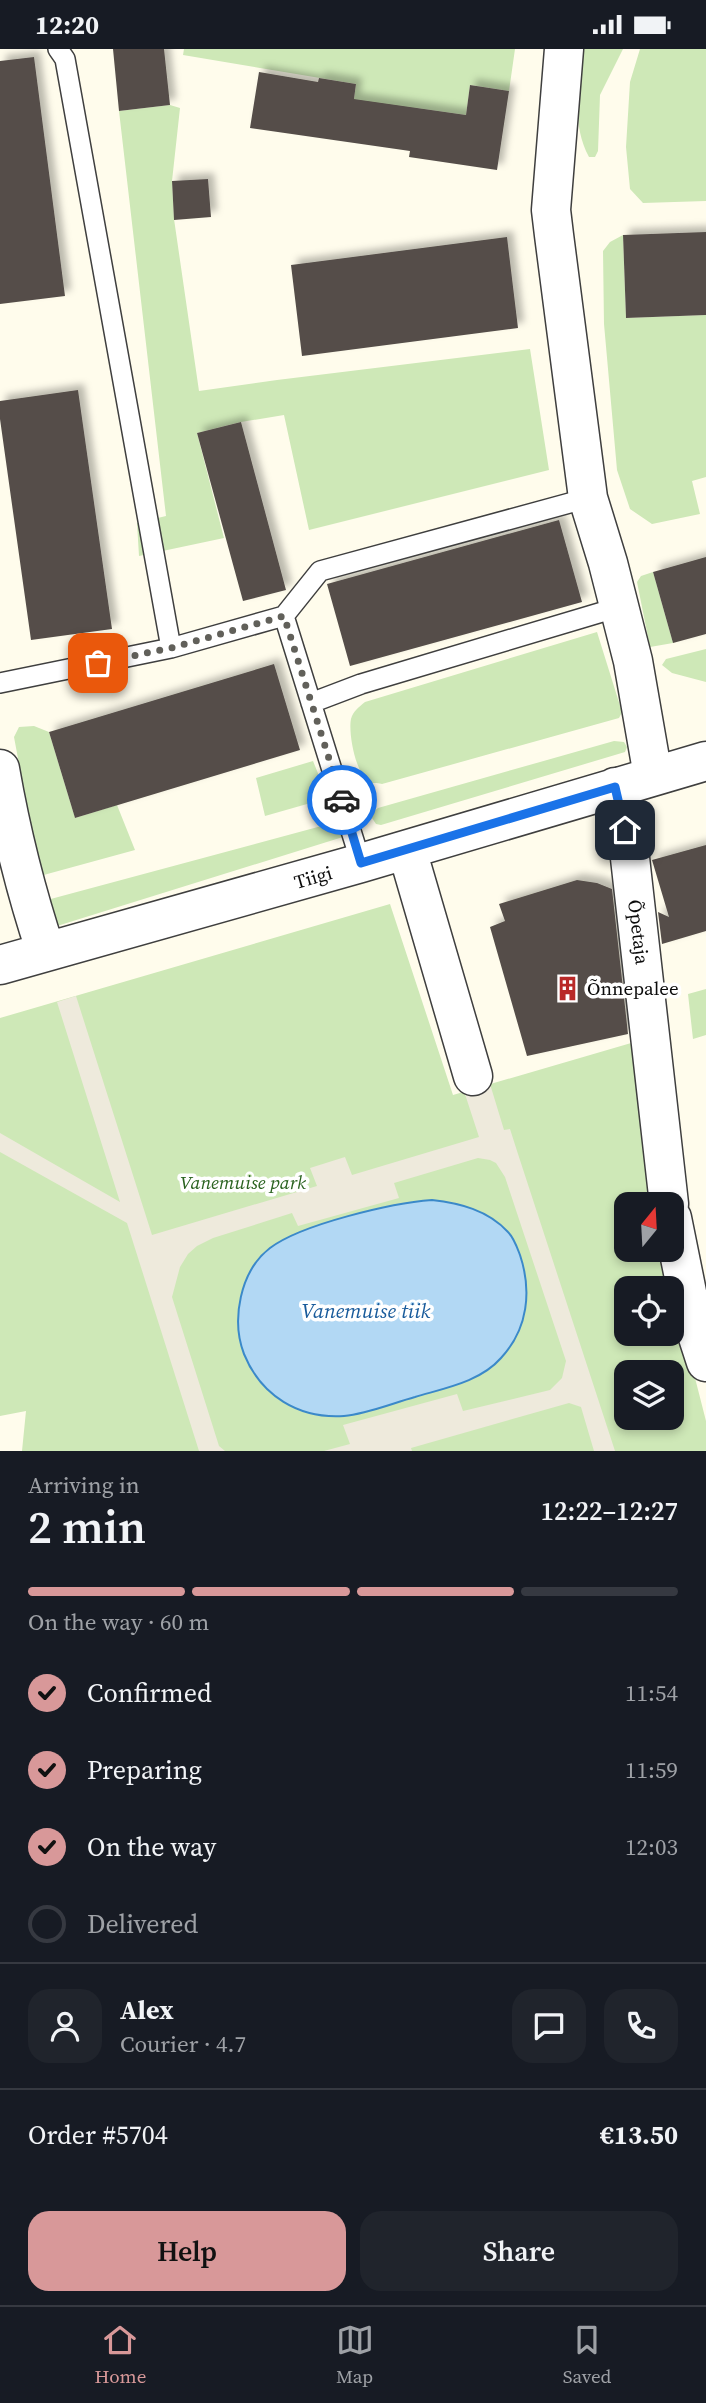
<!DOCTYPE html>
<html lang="en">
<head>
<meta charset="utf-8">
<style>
  :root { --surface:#171b24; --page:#20242c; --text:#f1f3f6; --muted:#9ea1a6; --line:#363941; --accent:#d89899 }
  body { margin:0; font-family:"Source Serif 4",serif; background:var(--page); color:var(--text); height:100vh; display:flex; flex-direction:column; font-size:26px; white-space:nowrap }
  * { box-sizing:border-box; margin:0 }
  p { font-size:23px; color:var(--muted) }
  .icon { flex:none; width:38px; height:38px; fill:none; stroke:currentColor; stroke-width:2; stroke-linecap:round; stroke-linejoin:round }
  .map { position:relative; height:1402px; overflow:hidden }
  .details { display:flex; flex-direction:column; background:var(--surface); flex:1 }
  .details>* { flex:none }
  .needle { width:46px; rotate:18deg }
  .buttons { position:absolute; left:614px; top:1143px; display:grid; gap:14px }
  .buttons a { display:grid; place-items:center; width:70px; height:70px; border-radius:14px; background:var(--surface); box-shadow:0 4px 10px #0003; font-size:35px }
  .pin { position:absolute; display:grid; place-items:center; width:60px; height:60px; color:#fff; margin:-30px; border-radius:14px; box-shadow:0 4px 10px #0006 }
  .courier { position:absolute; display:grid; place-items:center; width:70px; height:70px; margin:-35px; border:5px solid #1a73e8; border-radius:50%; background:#fff; color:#222; box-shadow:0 2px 9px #0007 }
  .headline em { font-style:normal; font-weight:600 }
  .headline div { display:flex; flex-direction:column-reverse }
  .headline { display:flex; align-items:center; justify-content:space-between; height:119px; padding:0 28px }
  h1 { font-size:46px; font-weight:600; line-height:52px }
  .bar { display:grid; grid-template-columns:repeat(4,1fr); gap:10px 7px; align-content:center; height:84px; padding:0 28px }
  .bar i { height:9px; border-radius:5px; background:var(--line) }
  .bar .current { background:var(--accent) }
  .bar p { grid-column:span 4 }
  .line { display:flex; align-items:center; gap:18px; padding:0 28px; border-top:2px solid var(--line) }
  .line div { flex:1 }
  .round { display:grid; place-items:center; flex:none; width:74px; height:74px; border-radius:21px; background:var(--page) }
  ol { padding:0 28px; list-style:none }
  li { display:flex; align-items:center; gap:21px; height:77px }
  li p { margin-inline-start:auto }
  li .icon { padding:7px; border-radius:50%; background:var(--accent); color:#111; stroke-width:4 }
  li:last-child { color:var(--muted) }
  li i { width:38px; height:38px; border:4px solid var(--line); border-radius:50% }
  .primary-button { display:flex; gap:14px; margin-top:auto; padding:14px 28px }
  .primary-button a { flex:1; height:80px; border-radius:21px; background:var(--accent); color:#111; font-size:28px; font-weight:600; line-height:80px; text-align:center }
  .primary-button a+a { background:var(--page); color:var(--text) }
  .status { display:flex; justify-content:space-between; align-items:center; height:49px; padding:0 35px; background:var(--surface); direction:ltr }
  .status svg { height:19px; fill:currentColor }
  .tab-bar { display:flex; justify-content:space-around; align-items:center; height:98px; border-top:2px solid var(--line); background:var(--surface); font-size:19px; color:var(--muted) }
  .tab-bar a { display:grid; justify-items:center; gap:4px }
  .tab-bar .current { color:var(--accent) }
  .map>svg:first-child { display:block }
</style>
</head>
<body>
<div class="status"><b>12:20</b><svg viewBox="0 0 49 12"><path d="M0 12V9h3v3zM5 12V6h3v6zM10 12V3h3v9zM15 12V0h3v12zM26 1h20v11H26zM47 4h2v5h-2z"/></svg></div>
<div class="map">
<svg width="706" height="1402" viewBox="0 0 706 1402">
  <defs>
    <filter id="shadow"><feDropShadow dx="6" dy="-6" stdDeviation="3.5" flood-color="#0004"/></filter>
  </defs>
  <rect width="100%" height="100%" fill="#fffcec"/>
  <path fill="#cee8b7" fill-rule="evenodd" d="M184 0H515L509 42 470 36 466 66 416 59 393 63 353 57 356 35 183 6Z
    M584 0H623L600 46 598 102 595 108H589C571 75 578 35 584 0Z
    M640 0H706V152L643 154 630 140 626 98 630 33Z
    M170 56 180 59 172 132 174 170 199 342 277 331 530 300 549 421 309 481 284 366 241 373 197 384 224 489 139 507 137 474 166 467 119 62Z
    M623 186 626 269 706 266V428L692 432 700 465 652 475 630 460 617 421 604 275 603 202 610 193Z
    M653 523 673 594 650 598 637 533 641 527Z
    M597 583 622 663 619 669 382 735C380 734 373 734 371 734 356 728 348 684 351 670 353 662 359 658 365 653Z
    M706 600V633L672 624 662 616 666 610Z
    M34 677 49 683 75 769 117 756 135 801 40 827 14 688 19 678Z
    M614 692 624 693 627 698 625 703 381 776 376 775 370 766 378 759Z
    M313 712 328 749 265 767 256 729Z
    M340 772 346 787 57 877 47 851Z
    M390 855 453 1046 638 992 655 1155H626V1200L662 1201 672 1239H626V1284H672V1239L706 1372V1402H22L26 1362 0 1367V969ZM626 1323H672V1368H626Z
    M706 940V986L693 990 688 945Z"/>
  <path fill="#eeeadc" d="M76 947 152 1186 317 1137 310 1119 345 1108 352 1126 479 1088 464 1042 490 1035 504 1081 510 1080 518 1105 615 1402H594L581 1358 569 1354 411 1399 412 1402H324L350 1395 343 1376 457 1345 463 1362 550 1341 562 1329 566 1312 505 1128 496 1114 490 1111 478 1109 394 1134 399 1149 298 1177 292 1164 213 1189 197 1197 188 1205 180 1218 172 1248 219 1397 225 1402H199L127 1174 0 1103V1084L120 1153 57 953Z"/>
  <path fill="#b2d8f4" stroke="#3b89c9" stroke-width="2" d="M432 1151C459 1154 488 1161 508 1183 514 1189 517 1198 520 1206 532 1242 528 1280 501 1309 480 1333 445 1339 415 1348 393 1354 367 1365 344 1367 299 1370 261 1347 244 1305 231 1271 240 1222 270 1199 302 1175 392 1154 432 1151Z"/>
  <path fill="#554e49" filter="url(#shadow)" d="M113 0H164L170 56 119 62Z
    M34 8 65 247 0 255V12Z
    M259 23 318 33 319 29 356 35 354 50 466 66 470 36 509 42 497 121 409 108 410 102 250 79Z
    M208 130 211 168 174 171 172 132Z
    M706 183V266L626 269 623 186Z
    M507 188 518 279 302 307 291 216Z
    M78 341 112 580 31 591 0 370V352Z
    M241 373 286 541 243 552 197 384Z
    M559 471 582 553 350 617 327 535Z
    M706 508V585L673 594 653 523Z
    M274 615 300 701 75 769 49 683Z
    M706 796V882L662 895 658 863 669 868 652 811Z
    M577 831 597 834 612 840 628 985 527 1007 490 878 505 872 499 855Z"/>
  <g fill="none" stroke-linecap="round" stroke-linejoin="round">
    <defs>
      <path id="service" d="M58 0 65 10 171 599 284 567 361 814
        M284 567 320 522 588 449
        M0 634 171 599
        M311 654 361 635 619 558"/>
      <path id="minor" d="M564 0 551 161 554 186 588 449 608 514 633 612 653 727
        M0 720C11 783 26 843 46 903
        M615 738 625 781 630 809 669 1155
        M407 801 473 1027
        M0 916 361 814 706 712
        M672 1169 693 1273 706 1313"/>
    </defs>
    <use href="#service" stroke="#3f3f3f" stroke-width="22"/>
    <use href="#minor" stroke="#3f3f3f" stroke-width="41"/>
    <use href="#service" stroke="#fff" stroke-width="19"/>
    <use href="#minor" stroke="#fff" stroke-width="38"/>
  </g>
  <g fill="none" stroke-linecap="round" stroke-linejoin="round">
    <path stroke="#61605a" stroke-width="7" stroke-dasharray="0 12.6" d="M98 614 171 599 284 567 342 751"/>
    <path stroke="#1a73e8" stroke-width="9" d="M342 751 361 814 615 738 625 781"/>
  </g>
  <defs>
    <symbol id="building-bare" viewBox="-9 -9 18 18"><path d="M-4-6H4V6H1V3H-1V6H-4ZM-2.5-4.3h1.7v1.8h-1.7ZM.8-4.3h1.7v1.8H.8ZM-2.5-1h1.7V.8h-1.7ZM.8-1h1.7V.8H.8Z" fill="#b92928" stroke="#fff" stroke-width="2.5" paint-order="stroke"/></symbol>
  </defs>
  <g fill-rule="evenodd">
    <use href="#building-bare" x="550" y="922" width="35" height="35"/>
  </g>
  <g text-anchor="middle" stroke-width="7" stroke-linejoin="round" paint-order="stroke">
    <g font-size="19" fill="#0c0c0c" stroke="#fff">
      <text transform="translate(313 828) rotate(-16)" y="7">Tiigi</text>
      <text transform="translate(639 883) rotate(83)" y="7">Õpetaja</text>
    </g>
    <g font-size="19" fill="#0c0c0c" stroke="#fff" text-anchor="start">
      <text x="587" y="946">Õnnepalee</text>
    </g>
    <g font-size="19" font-style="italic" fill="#29621f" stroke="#fff">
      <text x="243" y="1140">Vanemuise park</text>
    </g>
    <g font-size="21" font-style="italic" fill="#195b9b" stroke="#fff">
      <text x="366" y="1269">Vanemuise tiik</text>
    </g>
  </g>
</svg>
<div class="buttons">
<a><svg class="needle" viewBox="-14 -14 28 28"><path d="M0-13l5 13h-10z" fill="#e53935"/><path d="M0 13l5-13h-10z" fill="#9ea1a6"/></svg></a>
<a><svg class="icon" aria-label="locate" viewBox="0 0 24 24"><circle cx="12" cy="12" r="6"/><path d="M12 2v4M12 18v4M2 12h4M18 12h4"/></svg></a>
<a><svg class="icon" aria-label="layers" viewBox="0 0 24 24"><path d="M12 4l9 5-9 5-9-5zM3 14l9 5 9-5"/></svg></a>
</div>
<div class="pin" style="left:98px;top:614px;background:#ea580c"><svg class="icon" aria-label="bag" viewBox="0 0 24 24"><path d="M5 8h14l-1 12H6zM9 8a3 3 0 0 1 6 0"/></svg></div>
<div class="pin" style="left:625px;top:781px;background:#1f2937"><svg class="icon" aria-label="home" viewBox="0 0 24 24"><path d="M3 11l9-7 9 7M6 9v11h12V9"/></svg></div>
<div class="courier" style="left:342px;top:751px"><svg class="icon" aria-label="car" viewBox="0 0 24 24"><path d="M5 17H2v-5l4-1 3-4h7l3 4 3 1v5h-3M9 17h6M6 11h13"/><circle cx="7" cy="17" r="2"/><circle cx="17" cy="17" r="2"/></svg></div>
</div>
<section class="details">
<div class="headline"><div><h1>2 min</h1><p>Arriving in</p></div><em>12:22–12:27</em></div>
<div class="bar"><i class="current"></i><i class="current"></i><i class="current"></i><i></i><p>On the way · 60 m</p></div>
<ol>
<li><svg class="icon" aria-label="check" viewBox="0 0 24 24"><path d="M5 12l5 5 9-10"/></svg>Confirmed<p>11:54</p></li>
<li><svg class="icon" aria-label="check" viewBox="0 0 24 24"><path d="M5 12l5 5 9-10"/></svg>Preparing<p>11:59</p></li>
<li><svg class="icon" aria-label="check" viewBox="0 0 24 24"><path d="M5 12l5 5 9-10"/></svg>On the way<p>12:03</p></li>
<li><i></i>Delivered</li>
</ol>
<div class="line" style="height:126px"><a class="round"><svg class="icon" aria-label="person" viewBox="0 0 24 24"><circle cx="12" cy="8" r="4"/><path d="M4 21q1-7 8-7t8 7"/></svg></a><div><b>Alex</b><p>Courier · 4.7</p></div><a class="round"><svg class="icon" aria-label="chat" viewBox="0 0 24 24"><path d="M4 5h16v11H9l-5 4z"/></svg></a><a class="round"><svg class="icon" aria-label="phone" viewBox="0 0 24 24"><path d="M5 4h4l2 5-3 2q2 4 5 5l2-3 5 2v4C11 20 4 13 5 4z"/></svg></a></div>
<div class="line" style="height:91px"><div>Order #5704</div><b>€13.50</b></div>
<div class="primary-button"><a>Help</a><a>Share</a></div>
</section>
<nav class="tab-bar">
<a class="current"><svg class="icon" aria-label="home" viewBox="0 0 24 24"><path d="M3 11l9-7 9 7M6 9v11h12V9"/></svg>Home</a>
<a><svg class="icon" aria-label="map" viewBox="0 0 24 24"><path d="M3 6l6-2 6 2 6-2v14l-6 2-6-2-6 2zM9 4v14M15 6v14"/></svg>Map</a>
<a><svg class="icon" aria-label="saved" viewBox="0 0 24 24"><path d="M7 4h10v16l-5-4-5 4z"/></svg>Saved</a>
</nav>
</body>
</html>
